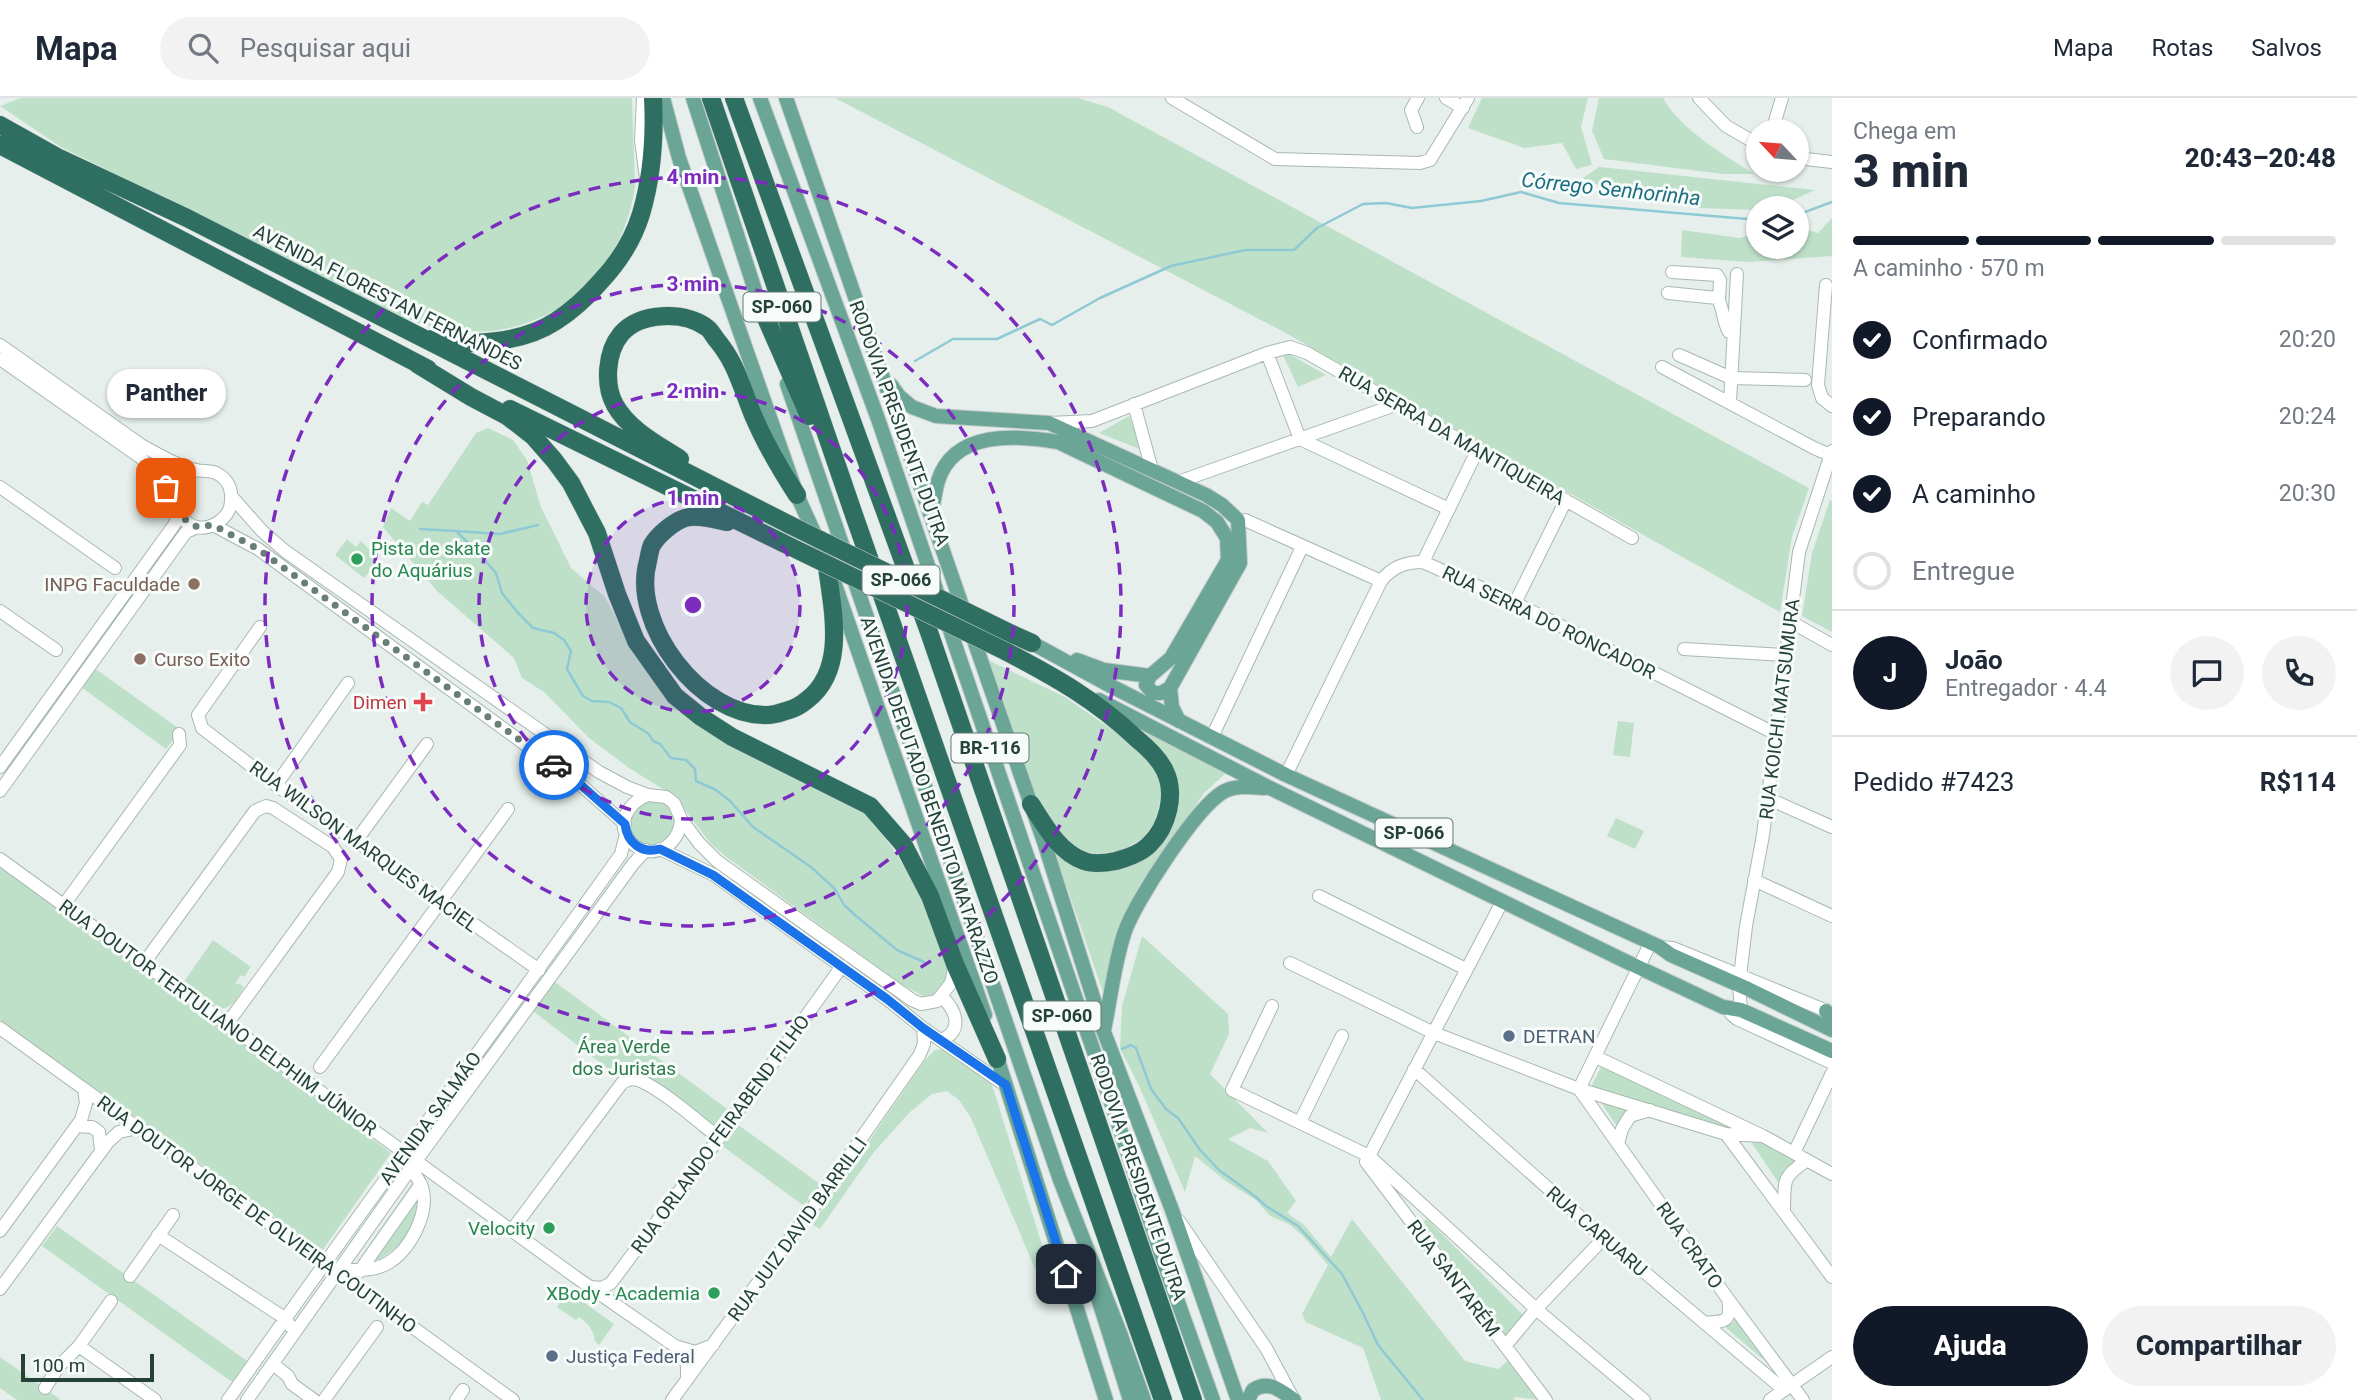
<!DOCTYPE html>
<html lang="pt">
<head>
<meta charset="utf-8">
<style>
  :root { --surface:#fff; --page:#f2f2f3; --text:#1f2937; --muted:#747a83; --line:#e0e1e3; --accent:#111827 }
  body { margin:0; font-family:Roboto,sans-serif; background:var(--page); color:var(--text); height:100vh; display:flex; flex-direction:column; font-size:26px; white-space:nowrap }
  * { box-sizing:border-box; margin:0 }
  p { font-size:23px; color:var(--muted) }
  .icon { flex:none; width:38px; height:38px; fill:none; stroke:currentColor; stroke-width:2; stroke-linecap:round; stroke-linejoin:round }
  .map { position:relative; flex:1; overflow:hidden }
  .details { display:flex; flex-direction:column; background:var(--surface); width:525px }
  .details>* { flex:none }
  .needle { width:46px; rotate:296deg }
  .fabs { position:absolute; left:1746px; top:21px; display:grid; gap:14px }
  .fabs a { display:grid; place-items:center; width:63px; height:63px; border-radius:50%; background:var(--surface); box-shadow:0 2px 5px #0004; font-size:35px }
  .scale { position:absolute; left:21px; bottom:18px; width:133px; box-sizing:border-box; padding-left:7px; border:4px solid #24423a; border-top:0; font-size:19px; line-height:24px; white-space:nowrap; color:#24423a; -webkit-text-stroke:5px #f7fbf9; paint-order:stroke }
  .pin { position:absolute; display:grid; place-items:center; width:60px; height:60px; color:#fff; margin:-30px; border-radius:14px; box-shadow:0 4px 10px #0006 }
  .courier { position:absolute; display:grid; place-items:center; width:70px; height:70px; margin:-35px; border:5px solid #1a73e8; border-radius:50%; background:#fff; color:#222; box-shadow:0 2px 9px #0007 }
  .bubble { position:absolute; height:49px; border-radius:24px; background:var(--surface); box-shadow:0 2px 5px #0004; font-size:23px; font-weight:800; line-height:49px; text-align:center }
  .head em { font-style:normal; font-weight:800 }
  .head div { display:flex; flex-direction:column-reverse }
  .head { display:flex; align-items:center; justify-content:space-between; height:119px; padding:0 21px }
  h1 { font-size:46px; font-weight:800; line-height:52px }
  .bar { display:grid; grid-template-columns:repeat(4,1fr); gap:10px 7px; align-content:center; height:84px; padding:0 21px }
  .bar i { height:9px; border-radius:5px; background:var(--line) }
  .bar .active { background:var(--accent) }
  .bar p { grid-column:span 4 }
  .line { display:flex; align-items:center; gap:18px; padding:0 21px; border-top:2px solid var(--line) }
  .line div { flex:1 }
  .round { display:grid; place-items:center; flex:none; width:74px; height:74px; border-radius:37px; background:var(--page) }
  ol { padding:0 21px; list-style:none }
  li { display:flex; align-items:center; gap:21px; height:77px }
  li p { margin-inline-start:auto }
  li .icon { padding:7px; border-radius:50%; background:var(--accent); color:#fff; stroke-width:4 }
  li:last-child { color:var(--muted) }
  li i { width:38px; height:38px; border:4px solid var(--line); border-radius:50% }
  .cta { display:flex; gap:14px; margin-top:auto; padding:14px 21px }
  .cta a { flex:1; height:80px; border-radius:42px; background:var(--accent); color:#fff; font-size:28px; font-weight:800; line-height:80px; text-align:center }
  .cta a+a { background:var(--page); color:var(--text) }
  header { display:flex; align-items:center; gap:42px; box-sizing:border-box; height:98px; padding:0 35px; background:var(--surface); border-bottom:2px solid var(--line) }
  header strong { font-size:33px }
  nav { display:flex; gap:38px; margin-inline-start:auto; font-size:24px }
  .search { width:490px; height:63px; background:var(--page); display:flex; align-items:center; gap:18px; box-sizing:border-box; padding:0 24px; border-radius:38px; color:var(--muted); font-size:26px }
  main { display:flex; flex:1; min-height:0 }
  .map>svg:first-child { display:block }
</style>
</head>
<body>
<header>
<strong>Mapa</strong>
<div class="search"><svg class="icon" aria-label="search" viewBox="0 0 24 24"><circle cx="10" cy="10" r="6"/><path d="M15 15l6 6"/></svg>Pesquisar aqui</div>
<nav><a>Mapa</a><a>Rotas</a><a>Salvos</a></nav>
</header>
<main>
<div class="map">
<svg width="1832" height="1302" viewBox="0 0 1832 1302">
  <rect width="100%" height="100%" fill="#e6efeb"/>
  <path fill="#bfe0c8" d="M21 0H632L635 89C618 202 511 263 405 220L61 49 0 8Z
    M835 0H1078L1108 9 1809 390 1792 439 1780 514 1282 233Z
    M1482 0H1588L1581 29 1592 67 1576 71 1562 45 1524 50 1468 30Z
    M1599 0H1663C1681 32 1724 57 1754 76H1723L1604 61 1592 33Z
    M1599 69H1600L1815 92 1775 110H1759V112L1697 110 1626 100 1583 80Z
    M1832 120V158L1748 164 1681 159 1682 132 1739 140 1759 135V149H1797V129L1818 135Z
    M1283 257H1291L1326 277 1298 289Z
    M1129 318 1142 352 1099 335Z
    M488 330 513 342 527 362 541 409 571 470 605 499 631 549 669 599 866 715 893 751 915 786 950 873 947 882 935 897 923 898 901 886 725 758 711 746 674 698 629 670 589 640 544 594 522 580 514 560 437 493 383 429 391 410 410 423 422 404 428 407 476 335Z
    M1830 402 1832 403V534L1802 518 1812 455Z
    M347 441 356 449 361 443 372 454 369 458 377 465 364 480 335 457Z
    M988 562 1065 599 1141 652 1156 673 1162 692 1156 722 1143 740 1120 753 1095 756 1077 751 1062 738 1039 707Z
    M90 567 181 632 166 651 77 586Z
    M1618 623 1634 625 1630 659 1613 657Z
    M1138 631 1226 675 1204 695 1127 815 1106 903 1053 748 1122 770 1178 696Z
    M642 701 664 702 679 722 673 739 653 750 633 742 627 719Z
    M1616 720 1644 733 1635 751 1607 738Z
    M0 767 391 1055 322 1153 0 922Z
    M1142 838 1228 916 1229 936 1210 976 1268 1035 1250 1030 1228 1041 1268 1063 1296 1103 1287 1115 1303 1126 1331 1159 1352 1121 1465 1263 1498 1271 1510 1261 1541 1302 1514 1299 1515 1302H1381L1363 1250 1306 1224 1302 1216 1328 1167 1303 1138 1289 1126 1270 1118 1256 1102 1227 1084 1195 1058 1185 1094 1139 988 1120 950 1122 908Z
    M213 842 251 869 244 879 241 877 235 886 236 887 238 885 244 889C238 899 232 912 219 910L183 885Z
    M555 884 730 1013 715 1036 642 982 624 983 533 913Z
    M946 951 990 980 1051 1176 1039 1180 971 1020 959 1002 947 993 932 996 909 1015 874 1054 820 1131 812 1126 925 962 935 952Z
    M1602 967 1743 1035 1640 1003 1618 1030 1598 1000 1592 987Z
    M737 1026 820 1086 804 1108 721 1047Z
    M1762 1043 1797 1063 1785 1071 1780 1087 1751 1044Z
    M413 1084 420 1102 413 1129 402 1145 379 1162 358 1163Z
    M1427 1121 1523 1217 1506 1239 1422 1125Z
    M57 1128 247 1263 232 1284 42 1148Z
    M571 1195 614 1226 599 1247 595 1243C594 1232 588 1226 579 1219L576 1222 557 1209 565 1197 568 1199Z
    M1737 1217 1778 1274 1724 1228 1733 1225Z
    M0 1259 61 1302H17L0 1290Z"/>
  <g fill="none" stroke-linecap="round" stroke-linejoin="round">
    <path stroke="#8ec9d4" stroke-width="2.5" d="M1797 117 1832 104
      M915 263 953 241H997L1040 221 1052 227 1100 200 1171 168 1245 152H1294L1317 130 1363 106 1386 105 1412 110 1481 103 1521 94 1559 105 1759 122
      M420 431 456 433 483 460 496 475 502 495 518 515 533 530 554 535 564 542 571 553 567 571 583 598 592 603 609 604 621 610 630 624 649 636 653 643 660 646 671 660 686 662 695 671 696 683 716 692 730 703 753 729 811 769 835 791 844 807 855 817 897 852 924 864
      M456 433 500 436 538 427
      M1122 951 1131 947 1136 950 1151 991 1166 1011 1178 1020 1200 1052 1219 1072 1256 1099 1266 1108 1298 1128 1342 1176 1363 1215 1378 1247 1423 1302"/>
    <defs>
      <path id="minor" d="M643 0 641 42 646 80
        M1172 0 1275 61 1420 65 1430 62 1468 0
        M1446 0 1463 10
        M1699 0 1726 28 1759 47
        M1417 29 1411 12 1418 0
        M1772 33 1782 0
        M1797 60 1832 64
        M1672 174 1717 177 1720 182 1719 202
        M1826 187 1818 287 1822 300 1832 308
        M1668 195 1717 200C1724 209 1722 223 1729 234H1734
        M0 247 141 347C158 356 177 368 196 372 205 374 213 371 221 378 229 384 232 393 231 403 231 412 225 420 217 425 183 446 153 389 197 372
        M1267 255 1300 341 1449 411
        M1679 257 1731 280 1805 282
        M0 261 140 359 156 376 175 404
        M1662 269 1814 350 1830 357
        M1730 304 1737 176
        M1134 306 1152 372
        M1049 325 1092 323 1267 255 1290 249 1307 255 1632 440
        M1178 384 1398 306
        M0 389 115 470
        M232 399 262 433 285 453 599 674 627 689 648 697 666 699 674 705 681 721 699 745 717 763 912 902 921 906 937 903 951 885 955 866
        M1245 422 1381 483
        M213 427 258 451 582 688 625 726
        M1423 464 1478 351
        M1515 505 1566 402
        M0 513 56 552
        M1791 524 1832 547
        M260 529 198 617 202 630 276 687 539 872
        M1684 551 1786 557
        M1212 639 1302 449
        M0 669 174 427 179 416
        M1286 677 1381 483C1392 469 1405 464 1423 464L1515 505 1776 636
        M276 687 348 585
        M0 693 186 434 198 429
        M648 697C630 703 614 726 631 744 651 765 680 748 681 721
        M1767 700 1832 729
        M356 743 427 646
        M660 751 714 777 887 901 923 930 1005 987
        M0 761 577 1180 675 1248 695 1254 713 1247
        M1754 782 1832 818
        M1319 798 1466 871
        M1502 804 1366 1064 1546 1302
        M63 808 180 647 179 636
        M1660 849 1673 850 1832 915
        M144 865 255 713 266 708 273 710 333 749 341 761 338 774 227 926
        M1290 865 1434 935 1579 991 1726 1036 1763 1038
        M1272 908 1232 992 1369 1058 1536 1211 1644 1302
        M1731 916 1737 921 1832 965
        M1737 921 1741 912 1739 887 1746 828 1763 737 1799 454 1832 353
        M0 930 513 1302
        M941 942C964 933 956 912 942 899
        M1596 959 1763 1038 1832 1076
        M320 969 508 711
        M1414 971 1604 1140 1784 1292
        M1579 991 1728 1201 1803 1302
        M1579 991 1651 844
        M1300 1024 1342 938
        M77 1028 92 1029 99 1034 101 1052
        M1726 1036 1832 1179
        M1618 1046 1622 1031 1630 1018 1650 1012
        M1794 1055 1832 975
        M1784 1112C1785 1083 1781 1080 1806 1063
        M1179 1123 1266 1250 1294 1302
        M512 1132 622 985C627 982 631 980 638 982 659 989 700 1025 719 1040
        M0 1133 81 1022 86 1005 84 991
        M158 1137 286 1221 290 1228
        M340 1170C356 1173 373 1174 388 1165 410 1152 430 1115 422 1089 419 1082 415 1076 411 1070
        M359 1174 421 1086
        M130 1178 173 1117
        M591 1189 602 1190 611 1185 719 1040 842 868
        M0 1191 108 1044 119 1034 138 1030
        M1705 1225C1725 1223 1732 1225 1728 1201
        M1506 1247 1536 1211 1604 1140
        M79 1248 155 1302
        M675 1248 687 1266V1282
        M273 1266 288 1278 292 1286 314 1302
        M45 1290 59 1268 79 1248 111 1203
        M228 1302C356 1118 491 939 621 756L626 736
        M247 1302 416 1063 633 766 646 752
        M324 1302 377 1229
        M456 1302 463 1292
        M672 1302 811 1112 919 958 924 946 923 930
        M1770 1302 1832 1259"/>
      <path id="major" d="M663 0 679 60 797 397 826 461 985 917
        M693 0 761 211
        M760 0 878 321 1111 1004 1163 1162 1213 1302
        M786 0 1045 747 1104 934 1172 1112 1238 1302
        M787 286 1060 1082 1120 1235 1144 1302
        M891 287 899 298 912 309 936 318 1049 325 1206 397 1222 407 1238 422 1240 465 1170 590 1172 609 1179 623
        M931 415C934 405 935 393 938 383 954 332 1016 337 1058 344L1203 413 1217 424 1227 440 1228 462 1171 560 1150 578
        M1032 545 1109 587 1286 677 1660 849 1671 857 1748 891 1832 932
        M1077 562 1104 572 1150 578
        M1150 578 1146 587 1153 595H1161L1170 590
        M1099 602 1270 690 1625 863 1723 909 1741 912 1832 953
        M1826 913 1832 919
        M1104 932C1111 899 1114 865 1125 833 1136 802 1196 710 1223 694 1236 687 1251 689 1265 690
        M995 953 1106 1302
        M1098 1200 1130 1302
        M1248 1302 1253 1292C1269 1282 1280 1292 1294 1302"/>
      <path id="highway" d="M711 0 854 417 1163 1302
        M734 0 929 534 1193 1302
        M0 27 59 60 187 120 790 427
        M0 47 428 271
        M758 202 809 318
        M432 241C470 249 523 245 556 223 573 212 587 199 600 184 618 165 633 142 641 116 652 79 655 39 653 0
        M417 266 471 299 507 318 533 338 554 362 571 385 597 435 617 496 636 543 675 598 701 619 732 639 870 708 903 746 930 798 955 866 997 961
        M510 311 783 445
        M680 361C657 346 629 332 615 307 604 287 606 254 621 236 640 214 683 213 706 229 710 231 713 237 716 241 737 266 741 288 753 317 765 345 780 371 797 397
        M727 424C714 421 697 416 685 420 673 424 658 437 652 447 650 451 649 458 648 463 630 526 701 620 768 617 775 617 782 614 789 612 796 610 801 607 807 602 849 570 831 506 826 461
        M1012 536 1032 545
        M1005 553C1055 579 1096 602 1137 641 1148 650 1159 660 1165 673 1176 696 1168 729 1149 747 1141 755 1127 760 1116 763 1106 765 1094 767 1084 763 1059 754 1045 728 1031 706"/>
    </defs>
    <use href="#minor" stroke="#a8b8b2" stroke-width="14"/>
    <use href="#major" stroke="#c2cac8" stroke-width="16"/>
    <use href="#highway" stroke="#c2cac8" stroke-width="19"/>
    <use href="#minor" stroke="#fff" stroke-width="12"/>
    <use href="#major" stroke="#6aa596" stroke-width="14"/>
    <use href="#highway" stroke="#2f6f62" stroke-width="18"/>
    <defs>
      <path id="highway-bridge" d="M790 427 1012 536
        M783 445 1005 553"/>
    </defs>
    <use href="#highway-bridge" stroke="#c2cac8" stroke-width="19" stroke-linecap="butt"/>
    <use href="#highway-bridge" stroke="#2f6f62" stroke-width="18"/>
  </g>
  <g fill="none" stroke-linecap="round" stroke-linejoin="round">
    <path stroke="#687f78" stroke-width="7" stroke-dasharray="0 12.6" d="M166 390 175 404 179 416 191 426 198 429 213 427 258 451 554 667"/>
    <path stroke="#1a73e8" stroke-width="9" d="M554 667 582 688 625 726C627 745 642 756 660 751L713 777 887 901 923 930 1006 987 1066 1176"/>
  </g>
  <circle cx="693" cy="507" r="107" fill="#7b2cbf" fill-opacity=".12"/>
  <g fill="none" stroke="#7b2cbf" stroke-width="3.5" stroke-dasharray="12 9">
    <circle cx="693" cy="507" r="107"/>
    <circle cx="693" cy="507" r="214"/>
    <circle cx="693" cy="507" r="321"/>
    <circle cx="693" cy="507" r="428"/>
  </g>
  <g fill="#2e9e5b" stroke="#f7fbf9" stroke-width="2.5">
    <circle cx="357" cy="461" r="7"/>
    <circle cx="549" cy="1130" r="7"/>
    <circle cx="714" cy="1195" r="7"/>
  </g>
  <g fill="#8d6e63" stroke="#f7fbf9" stroke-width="2.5">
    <circle cx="194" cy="486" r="7"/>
    <circle cx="140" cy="561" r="7"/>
  </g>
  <path fill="#e0444e" stroke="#f7fbf9" stroke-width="2.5" d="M419.5 593.5h7v7h7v7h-7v7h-7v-7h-7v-7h7z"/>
  <g fill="#5c6f8a" stroke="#f7fbf9" stroke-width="2.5">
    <circle cx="1509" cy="938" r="7"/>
    <circle cx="552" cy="1258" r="7"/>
  </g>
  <g text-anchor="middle" stroke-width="6" stroke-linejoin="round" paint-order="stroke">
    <g fill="#f7fbf9" stroke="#637a73" stroke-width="2">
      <rect x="743.5" y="194.5" width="77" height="29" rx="5"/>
      <rect x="862.5" y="467.5" width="77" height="29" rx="5"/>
      <rect x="951.5" y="635.5" width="77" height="29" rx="5"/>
      <rect x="1375.5" y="720.5" width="77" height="29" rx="5"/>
      <rect x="1023.5" y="903.5" width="77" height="29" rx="5"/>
    </g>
    <g font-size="18" font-weight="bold" fill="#24423a">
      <text x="782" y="215">SP-060</text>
      <text x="901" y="488">SP-066</text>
      <text x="990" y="656">BR-116</text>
      <text x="1414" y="741">SP-066</text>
      <text x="1062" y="924">SP-060</text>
    </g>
    <g font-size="19" fill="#24423a" stroke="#f7fbf9">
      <text transform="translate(388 199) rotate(27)" y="7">AVENIDA FLORESTAN FERNANDES</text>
      <text transform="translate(900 325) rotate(70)" y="7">RODOVIA PRESIDENTE DUTRA</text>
      <text transform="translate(1452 337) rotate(30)" y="7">RUA SERRA DA MANTIQUEIRA</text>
      <text transform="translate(1549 524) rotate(26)" y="7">RUA SERRA DO RONCADOR</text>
      <text transform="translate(1779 611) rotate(-83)" y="7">RUA KOICHI MATSUMURA</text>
      <text transform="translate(930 702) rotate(71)" y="7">AVENIDA DEPUTADO BENEDITO MATARAZZO</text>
      <text transform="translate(364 748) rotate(36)" y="7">RUA WILSON MARQUES MACIEL</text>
      <text transform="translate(218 919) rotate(36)" y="7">RUA DOUTOR TERTULIANO DELPHIM JÚNIOR</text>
      <text transform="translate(430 1020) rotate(-54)" y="7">AVENIDA SALMÃO</text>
      <text transform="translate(720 1036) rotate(-54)" y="7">RUA ORLANDO FEIRABEND FILHO</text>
      <text transform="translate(1139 1079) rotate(71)" y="7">RODOVIA PRESIDENTE DUTRA</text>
      <text transform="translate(257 1116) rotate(36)" y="7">RUA DOUTOR JORGE DE OLVIEIRA COUTINHO</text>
      <text transform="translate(797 1131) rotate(-54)" y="7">RUA JUIZ DAVID BARRILLI</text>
      <text transform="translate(1597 1133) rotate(41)" y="7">RUA CARUARU</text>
      <text transform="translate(1690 1147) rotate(55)" y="7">RUA CRATO</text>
      <text transform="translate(1454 1180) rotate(53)" y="7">RUA SANTARÉM</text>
    </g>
    <g font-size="19" fill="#27864d" stroke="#f7fbf9" text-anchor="end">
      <text x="371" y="457" text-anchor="start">Pista de skate<tspan x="371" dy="22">do Aquárius</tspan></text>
      <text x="535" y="1137">Velocity</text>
      <text x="700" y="1202">XBody - Academia</text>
    </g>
    <g font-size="19" fill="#785e54" stroke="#f7fbf9" text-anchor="end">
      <text x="180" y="493">INPG Faculdade</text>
      <text x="154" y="568" text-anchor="start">Curso Exito</text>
    </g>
    <g font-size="19" fill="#be3a42" stroke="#f7fbf9" text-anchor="end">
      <text x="407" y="611">Dimen</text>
    </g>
    <g font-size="19" fill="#4e5e75" stroke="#f7fbf9" text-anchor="start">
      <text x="1523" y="945">DETRAN</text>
      <text x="566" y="1265">Justiça Federal</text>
    </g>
    <g font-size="19" fill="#2d7a4b" stroke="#f7fbf9">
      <text x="624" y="955">Área Verde<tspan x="624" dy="22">dos Juristas</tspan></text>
    </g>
    <g font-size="21" font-style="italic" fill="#1c6f80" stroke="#f7fbf9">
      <text transform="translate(1611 91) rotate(6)" y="7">Córrego Senhorinha</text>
    </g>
  </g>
  <circle cx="693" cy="507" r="10" fill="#7b2cbf" stroke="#f7fbf9" stroke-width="3.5"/>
  <g font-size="21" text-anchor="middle" font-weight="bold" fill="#7b2cbf" stroke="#f7fbf9" stroke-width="6" stroke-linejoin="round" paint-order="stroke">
    <text x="693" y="86">4 min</text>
    <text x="693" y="193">3 min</text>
    <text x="693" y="300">2 min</text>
    <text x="693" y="407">1 min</text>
  </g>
</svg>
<div class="fabs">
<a><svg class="needle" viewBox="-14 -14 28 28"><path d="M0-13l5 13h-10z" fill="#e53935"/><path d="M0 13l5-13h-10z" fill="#747a83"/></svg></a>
<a><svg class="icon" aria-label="layers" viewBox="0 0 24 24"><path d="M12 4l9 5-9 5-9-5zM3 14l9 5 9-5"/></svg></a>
</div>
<div class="scale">100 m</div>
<div class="pin" style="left:166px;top:390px;background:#ea580c"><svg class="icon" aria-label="bag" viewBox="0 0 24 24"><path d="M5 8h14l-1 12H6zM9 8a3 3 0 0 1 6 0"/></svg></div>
<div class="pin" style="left:1066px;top:1176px;background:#1f2937"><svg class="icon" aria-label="home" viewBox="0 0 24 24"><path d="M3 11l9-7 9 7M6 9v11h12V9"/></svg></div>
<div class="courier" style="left:554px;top:667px"><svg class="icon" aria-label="car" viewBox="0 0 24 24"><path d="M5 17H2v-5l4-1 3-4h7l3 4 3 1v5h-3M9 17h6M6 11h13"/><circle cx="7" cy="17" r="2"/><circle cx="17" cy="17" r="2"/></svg></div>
<div class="bubble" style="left:107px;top:271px;width:119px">Panther</div>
</div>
<section class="details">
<div class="head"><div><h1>3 min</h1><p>Chega em</p></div><em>20:43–20:48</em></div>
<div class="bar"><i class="active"></i><i class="active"></i><i class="active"></i><i></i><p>A caminho · 570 m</p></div>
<ol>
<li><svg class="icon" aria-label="check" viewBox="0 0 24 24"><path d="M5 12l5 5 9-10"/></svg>Confirmado<p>20:20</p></li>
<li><svg class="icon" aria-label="check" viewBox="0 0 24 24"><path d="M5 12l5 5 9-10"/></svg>Preparando<p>20:24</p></li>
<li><svg class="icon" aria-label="check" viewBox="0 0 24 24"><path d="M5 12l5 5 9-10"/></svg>A caminho<p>20:30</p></li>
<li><i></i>Entregue</li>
</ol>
<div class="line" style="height:126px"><b class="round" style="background:var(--accent);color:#fff">J</b><div><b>João</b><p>Entregador · 4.4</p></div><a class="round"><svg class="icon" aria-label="chat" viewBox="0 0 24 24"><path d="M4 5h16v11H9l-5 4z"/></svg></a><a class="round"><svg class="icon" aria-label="phone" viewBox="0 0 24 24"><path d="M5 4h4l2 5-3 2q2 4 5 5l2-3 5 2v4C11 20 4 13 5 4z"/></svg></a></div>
<div class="line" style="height:91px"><div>Pedido #7423</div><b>R$114</b></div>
<div class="cta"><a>Ajuda</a><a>Compartilhar</a></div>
</section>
</main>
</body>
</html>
